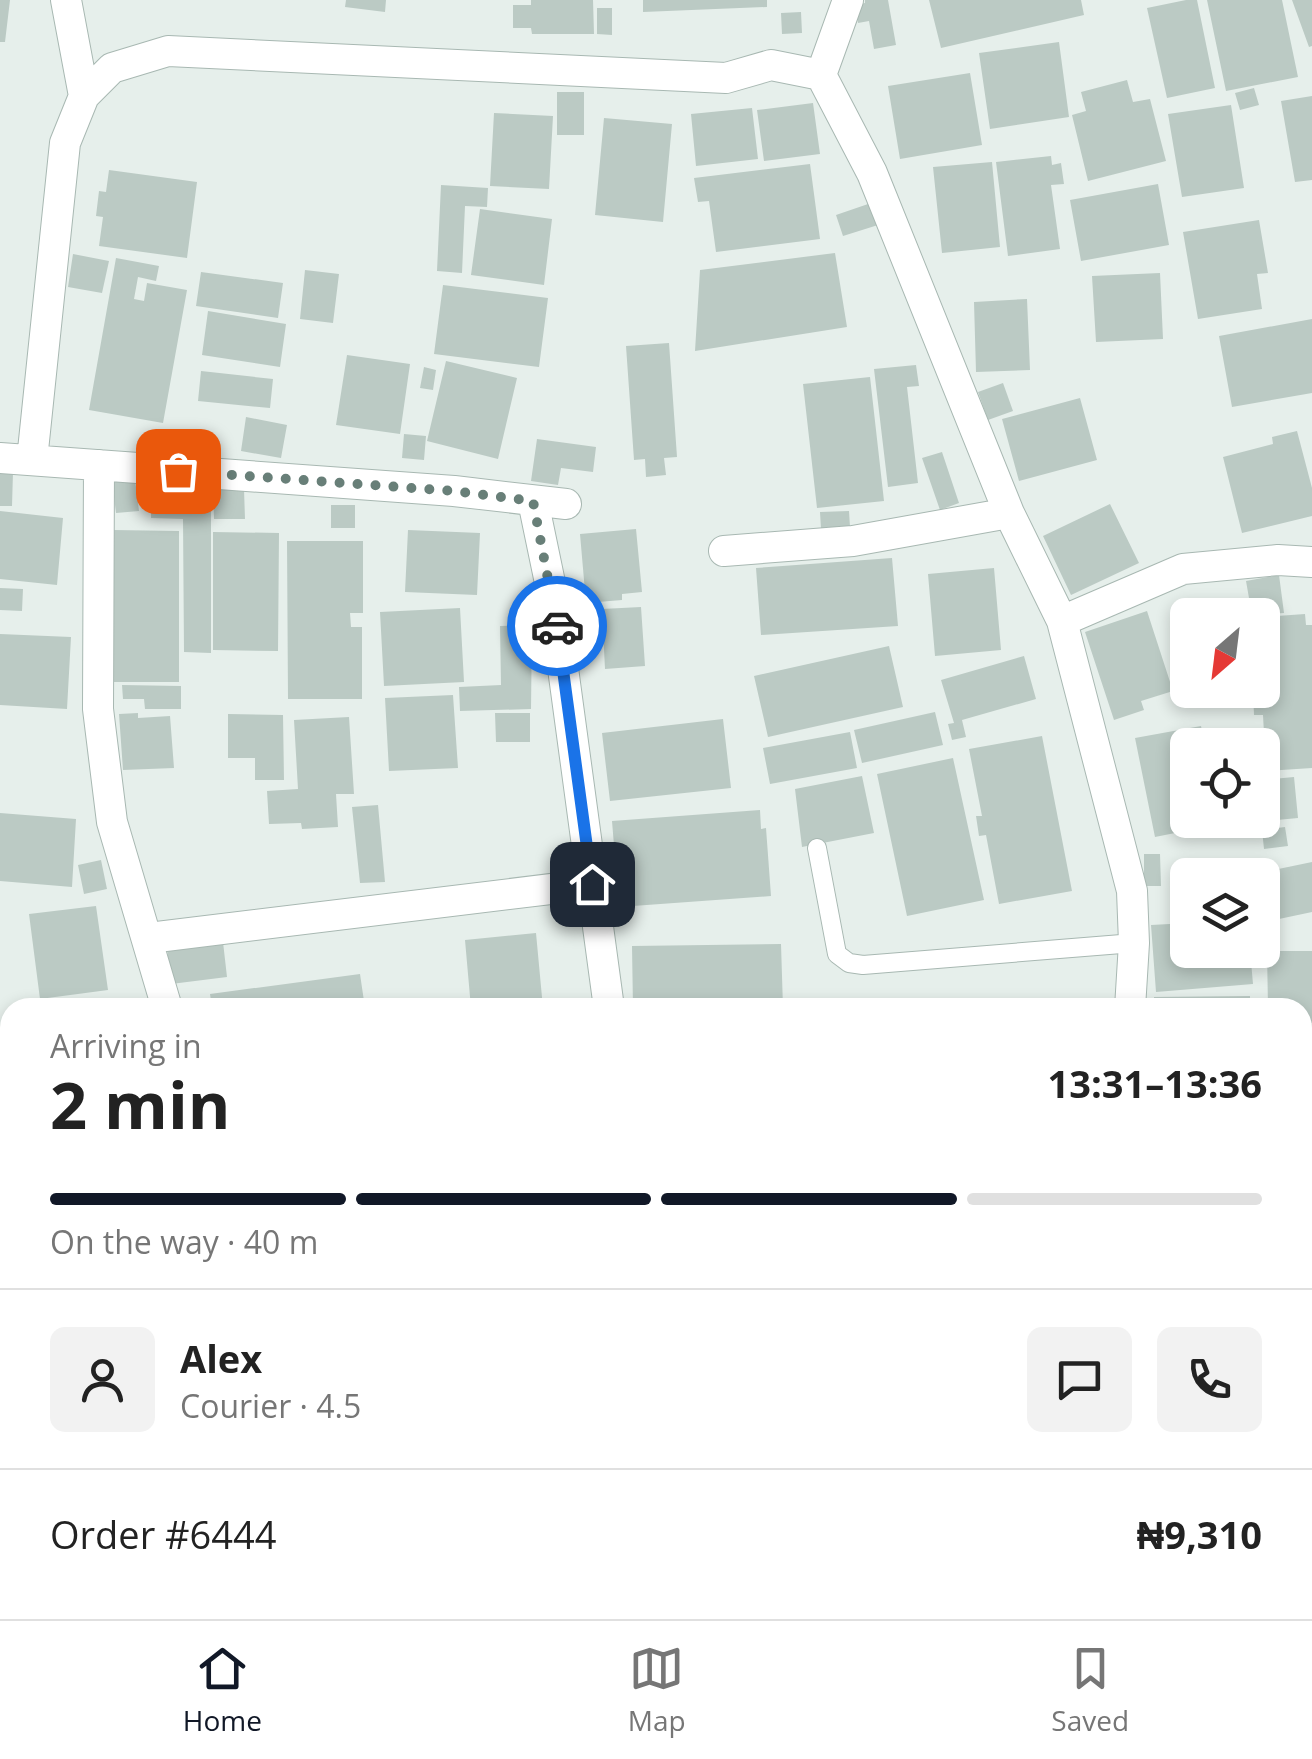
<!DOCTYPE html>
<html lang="en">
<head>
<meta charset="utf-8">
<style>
  :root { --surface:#fff; --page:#f2f2f2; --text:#222; --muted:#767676; --line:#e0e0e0; --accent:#111827 }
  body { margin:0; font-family:"Open Sans",sans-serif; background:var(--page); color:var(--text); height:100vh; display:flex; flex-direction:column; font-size:38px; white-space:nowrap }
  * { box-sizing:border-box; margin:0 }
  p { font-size:32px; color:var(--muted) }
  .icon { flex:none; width:55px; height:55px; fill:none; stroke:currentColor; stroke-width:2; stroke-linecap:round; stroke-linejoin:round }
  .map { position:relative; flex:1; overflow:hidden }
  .sheet { position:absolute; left:0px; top:998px; width:1312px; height:622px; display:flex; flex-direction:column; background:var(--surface); border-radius:30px 30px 0 0; box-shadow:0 5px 15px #0003 }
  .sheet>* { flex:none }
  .needle { width:65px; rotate:208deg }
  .buttons { position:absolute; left:1170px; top:598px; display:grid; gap:20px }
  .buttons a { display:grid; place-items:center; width:110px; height:110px; border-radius:15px; background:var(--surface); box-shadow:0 5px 15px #0003; font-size:50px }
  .pin { position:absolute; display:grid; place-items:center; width:85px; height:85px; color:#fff; margin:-42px; border-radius:20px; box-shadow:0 5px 15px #0006 }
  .courier { position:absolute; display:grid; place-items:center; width:100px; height:100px; margin:-50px; border:8px solid #1a73e8; border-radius:50%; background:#fff; color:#222; box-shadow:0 2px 12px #0007 }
  .head em { font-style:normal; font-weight:700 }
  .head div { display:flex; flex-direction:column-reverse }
  .head { display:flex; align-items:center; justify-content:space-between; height:170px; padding:0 50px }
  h1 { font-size:65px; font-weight:700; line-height:75px }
  .bar { display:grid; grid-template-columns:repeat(4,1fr); gap:15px 10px; align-content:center; height:120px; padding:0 50px }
  .bar i { height:12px; border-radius:8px; background:var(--line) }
  .bar .on { background:var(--accent) }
  .bar p { grid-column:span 4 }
  .line { display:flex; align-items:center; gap:25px; padding:0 50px; border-top:2px solid var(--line) }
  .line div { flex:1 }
  .round { display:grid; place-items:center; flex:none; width:105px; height:105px; border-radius:15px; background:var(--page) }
  .tabs { display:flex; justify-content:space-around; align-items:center; height:140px; border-top:2px solid var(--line); background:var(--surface); font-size:28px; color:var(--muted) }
  .tabs a { display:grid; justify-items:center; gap:5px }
  .tabs .on { color:var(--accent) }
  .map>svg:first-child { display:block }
</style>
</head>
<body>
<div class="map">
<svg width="1312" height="1619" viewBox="0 0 1312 1619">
  <rect width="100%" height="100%" fill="#e6efeb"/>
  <path fill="#bbcac4" d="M0 0H10L5 42H0Z
    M346 0H386L385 12 345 7Z
    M531 0H593L594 34H532L531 28H513V5H531Z
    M643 0H767V7L643 12Z
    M865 0H888L896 45 874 49 869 21 858 23 855 5 865 3Z
    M929 0H1081L1084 15 941 48Z
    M1186 0H1197L1215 88 1167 98 1147 8Z
    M1207 0H1282L1298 77 1226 91Z
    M1292 0H1312V46L1309 47Z
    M597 8H612V35L597 34Z
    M801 12 802 33 782 34 781 13Z
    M1059 42 1069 117 990 129 979 53Z
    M970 73 982 145 900 159 888 86Z
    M1127 80 1133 102 1150 99 1166 161 1088 181 1072 115 1086 111 1081 92Z
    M1254 88 1259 105 1240 110 1235 93Z
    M557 92H584V135H557Z
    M1312 96V180L1295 182 1281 101Z
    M813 103 820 154 764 161 757 110Z
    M1231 105 1244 188 1182 197 1168 114Z
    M752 108 758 159 696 166 691 114Z
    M494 113 553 116 549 189 490 186Z
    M604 118 672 124 663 222 595 215Z
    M1051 156 1052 165 1061 163 1064 184 1051 185 1060 249 1008 256 996 162Z
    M992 162 1000 247 942 253 933 167Z
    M810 164 820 239 716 252 709 201 698 202 694 178Z
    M109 170 197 182 187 258 99 246 103 217 96 216 99 191 106 192Z
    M1158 184 1169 245 1081 261 1070 200Z
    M441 185 488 188 487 207 465 206 462 273 437 271Z
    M871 203 878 225 843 236 836 215Z
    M480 209 552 219 544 285 471 275Z
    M1259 220 1268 273 1257 274 1262 309 1198 319 1183 232Z
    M835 253 847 327 695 351 700 270Z
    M73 254 109 261 102 293 68 287Z
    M116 258 159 266 156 281 138 277 134 299 144 301 147 283 187 290 163 423 89 410Z
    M305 270 339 274 333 323 300 319Z
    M201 272 283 283 278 318 196 306Z
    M1160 273 1163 339 1096 342 1092 276Z
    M443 285 548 298 539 367 434 354Z
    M1027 299 1030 370 976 372 974 302Z
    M208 311 286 324 280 367 202 355Z
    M1312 319V393L1232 407 1219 336Z
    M669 343 677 457 664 458 666 475 646 477 645 459 634 460 626 346Z
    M347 355 410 364 400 434 336 425Z
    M446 361 517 378 498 459 427 441Z
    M916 365 919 386 907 387 918 483 888 487 874 369Z
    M424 367 436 370 433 390 420 388Z
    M201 371 273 379 270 408 198 401Z
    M870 377 884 501 817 508 803 384Z
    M1003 383 1013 411 988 420 978 392Z
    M1080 398 1097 460 1019 481 1002 419Z
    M246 417 287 425 281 458 241 451Z
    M1297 431 1312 488V516L1242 533 1223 457 1273 444 1272 437Z
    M404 434 426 436 424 460 402 458Z
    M537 439 596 447 593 472 561 468 558 485 531 481Z
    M942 452 959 503 940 510 922 458Z
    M0 472H13L12 506H0Z
    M155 478 208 481V489L155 491Z
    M135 479 139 511 116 513 112 481Z
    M244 489 245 519H214L213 490Z
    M151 492 211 493V653L184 652 183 519 151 518Z
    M1110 504 1139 563 1071 595 1043 536Z
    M331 505H355V528H331Z
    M0 511 63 518 57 585 0 579Z
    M849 511 850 527 821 529 820 512Z
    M636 529 642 592 622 594V600L586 603 580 534Z
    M113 530 179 531V682H113Z
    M408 530 480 533 477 595 405 592Z
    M213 532 279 533 278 651 213 650Z
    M287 541H363V613H350L351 627H362V699H288Z
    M892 558 898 626 761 635 756 568Z
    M994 568 1001 650 935 656 928 574Z
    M1279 575 1284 613 1252 615 1246 581Z
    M0 588 23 589 22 611 0 610Z
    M641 607 645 666 605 669 602 609Z
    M460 608 464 682 384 686 380 612Z
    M1147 611 1173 691 1141 701 1144 710 1114 720 1085 632Z
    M1305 614 1306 625H1312V768L1266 771 1263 715H1254L1253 690H1262V617Z
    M532 625 531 709 460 711 459 687 501 685 500 626Z
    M0 634 71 637 67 709 0 705Z
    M889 646 903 707 768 737 754 676Z
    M1024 656 1036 699 962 720 966 737 952 740 948 724 954 723 941 680Z
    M122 685 181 686V709H145L144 699H123Z
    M453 695 458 768 389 771 385 698Z
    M935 712 943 745 862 763 854 730Z
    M138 713V718L170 716 174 768 123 770 119 714Z
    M495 713H530V742H496Z
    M228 714 283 715 284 780H255V758H228Z
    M349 717 354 794H336L338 827 302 829 301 823 269 824 267 791 298 789 294 720Z
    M723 719 731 788 610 801 602 733Z
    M1201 726 1205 745H1188V820H1214L1215 825 1155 837 1135 738Z
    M850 732 857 768 770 784 763 748Z
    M1042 736 1072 891 999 904 986 835 979 836 976 816H982L969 749Z
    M953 758 984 900 907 916 877 774Z
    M862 776 874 833 802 847 795 789Z
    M1294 777 1298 818 1277 820V812L1265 813 1262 780Z
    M378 805 385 882 360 883 352 807Z
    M760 810 761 829 766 828 771 896 619 907 612 821Z
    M0 813 76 819 72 887 0 881Z
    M1285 827 1288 846 1264 849 1262 830Z
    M1144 854H1160L1161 886H1144Z
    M101 860 107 889 84 894 78 865Z
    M1312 862V912L1279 919 1269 871Z
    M96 906 108 990 40 999 29 914Z
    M1188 923V950H1250L1253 984 1156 992 1151 925Z
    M536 933 543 1008H471L465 940Z
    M223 942 227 977 171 984 167 948Z
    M781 944 783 1008H633L632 946Z
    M1267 951H1312V1023H1302V1008H1268Z
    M360 974 365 1008H212L210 994Z
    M1250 996V1008H1154V997Z
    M10 1033V1110L0 1111V1034Z
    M10 1118V1158L0 1159V1119Z
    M0 1241 10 1279V1316L0 1318Z
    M0 1341H10V1402H0Z
    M10 1410V1460H0V1411Z
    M1312 1451V1587L1302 1589V1453Z
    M0 1494 10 1495V1556L0 1555Z
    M0 1567H10V1610H33V1619H0Z
    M64 1610H144V1619H64Z
    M177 1610H241L242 1619H177Z
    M262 1610H310V1619H263Z
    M324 1610H348V1619H324Z
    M364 1610H430V1619H363Z
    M442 1610H459L458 1619H441Z
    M468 1610H531V1619H468Z
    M797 1610H870V1619H797Z
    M969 1610H1025L1026 1619H911V1616Z
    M1206 1610H1235L1237 1619H1208Z"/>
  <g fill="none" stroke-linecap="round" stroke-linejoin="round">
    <defs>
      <path id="lane" d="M817 848 837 954 849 963 863 965 1134 943"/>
      <path id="street" d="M66 0 84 96
        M821 75 848 0
        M0 458 454 491 566 504
        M32 460 65 143 84 96 112 68 168 51 726 78 771 65 821 75 872 173 1009 513
        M99 465 98 709 112 822 167 1008
        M533 501 554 602 609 1008
        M724 551 853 541 1009 513 1062 621 1132 891 1134 943 1130 1008
        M1062 621 1183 569 1278 560 1312 562
        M149 938 592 884
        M1302 1427 1312 1426
        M658 1610 659 1619
        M1066 1610 1068 1619"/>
    </defs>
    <use href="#lane" stroke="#a8b8b2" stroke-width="20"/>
    <use href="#street" stroke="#a8b8b2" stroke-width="32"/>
    <use href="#lane" stroke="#fff" stroke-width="18"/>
    <use href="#street" stroke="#fff" stroke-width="30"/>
  </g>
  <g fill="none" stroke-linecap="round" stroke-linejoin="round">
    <path stroke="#687f78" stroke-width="10" stroke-dasharray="0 18" d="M178 471 454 491 533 501 557 626"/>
    <path stroke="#1a73e8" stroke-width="12" d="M557 626 592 884"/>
  </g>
</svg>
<div class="buttons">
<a><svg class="needle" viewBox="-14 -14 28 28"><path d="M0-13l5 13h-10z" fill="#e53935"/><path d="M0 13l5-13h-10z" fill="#767676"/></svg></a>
<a><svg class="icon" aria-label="locate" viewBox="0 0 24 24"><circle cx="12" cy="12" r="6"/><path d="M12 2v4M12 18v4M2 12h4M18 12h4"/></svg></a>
<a><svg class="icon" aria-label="layers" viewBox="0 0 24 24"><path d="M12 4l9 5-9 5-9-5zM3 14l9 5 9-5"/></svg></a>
</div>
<div class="pin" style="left:178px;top:471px;background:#ea580c"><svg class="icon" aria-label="bag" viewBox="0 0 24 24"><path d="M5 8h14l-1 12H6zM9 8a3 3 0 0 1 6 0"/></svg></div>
<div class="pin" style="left:592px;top:884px;background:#1f2937"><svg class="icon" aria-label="home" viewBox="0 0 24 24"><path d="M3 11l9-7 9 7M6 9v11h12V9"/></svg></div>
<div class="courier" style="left:557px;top:626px"><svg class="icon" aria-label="car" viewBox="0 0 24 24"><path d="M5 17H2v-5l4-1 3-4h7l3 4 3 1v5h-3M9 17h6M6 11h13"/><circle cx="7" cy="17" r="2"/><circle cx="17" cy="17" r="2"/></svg></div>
<section class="sheet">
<div class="head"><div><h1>2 min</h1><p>Arriving in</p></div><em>13:31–13:36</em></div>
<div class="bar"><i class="on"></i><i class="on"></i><i class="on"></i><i></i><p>On the way · 40 m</p></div>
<div class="line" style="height:180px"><a class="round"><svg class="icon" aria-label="person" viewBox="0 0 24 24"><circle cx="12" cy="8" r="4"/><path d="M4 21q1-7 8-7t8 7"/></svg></a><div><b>Alex</b><p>Courier · 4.5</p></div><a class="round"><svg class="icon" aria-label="chat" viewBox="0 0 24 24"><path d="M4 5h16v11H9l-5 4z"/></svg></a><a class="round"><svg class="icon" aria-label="phone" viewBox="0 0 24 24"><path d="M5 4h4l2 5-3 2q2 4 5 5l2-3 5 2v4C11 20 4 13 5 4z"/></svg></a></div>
<div class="line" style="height:130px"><div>Order #6444</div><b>₦9,310</b></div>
</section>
</div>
<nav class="tabs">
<a class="on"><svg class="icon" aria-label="home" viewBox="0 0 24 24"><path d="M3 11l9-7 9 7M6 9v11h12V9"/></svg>Home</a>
<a><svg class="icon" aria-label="map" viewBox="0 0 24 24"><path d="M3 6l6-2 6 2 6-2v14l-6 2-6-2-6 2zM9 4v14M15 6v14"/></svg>Map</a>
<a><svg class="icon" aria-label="saved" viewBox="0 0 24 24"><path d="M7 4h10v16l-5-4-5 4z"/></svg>Saved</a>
</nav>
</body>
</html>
